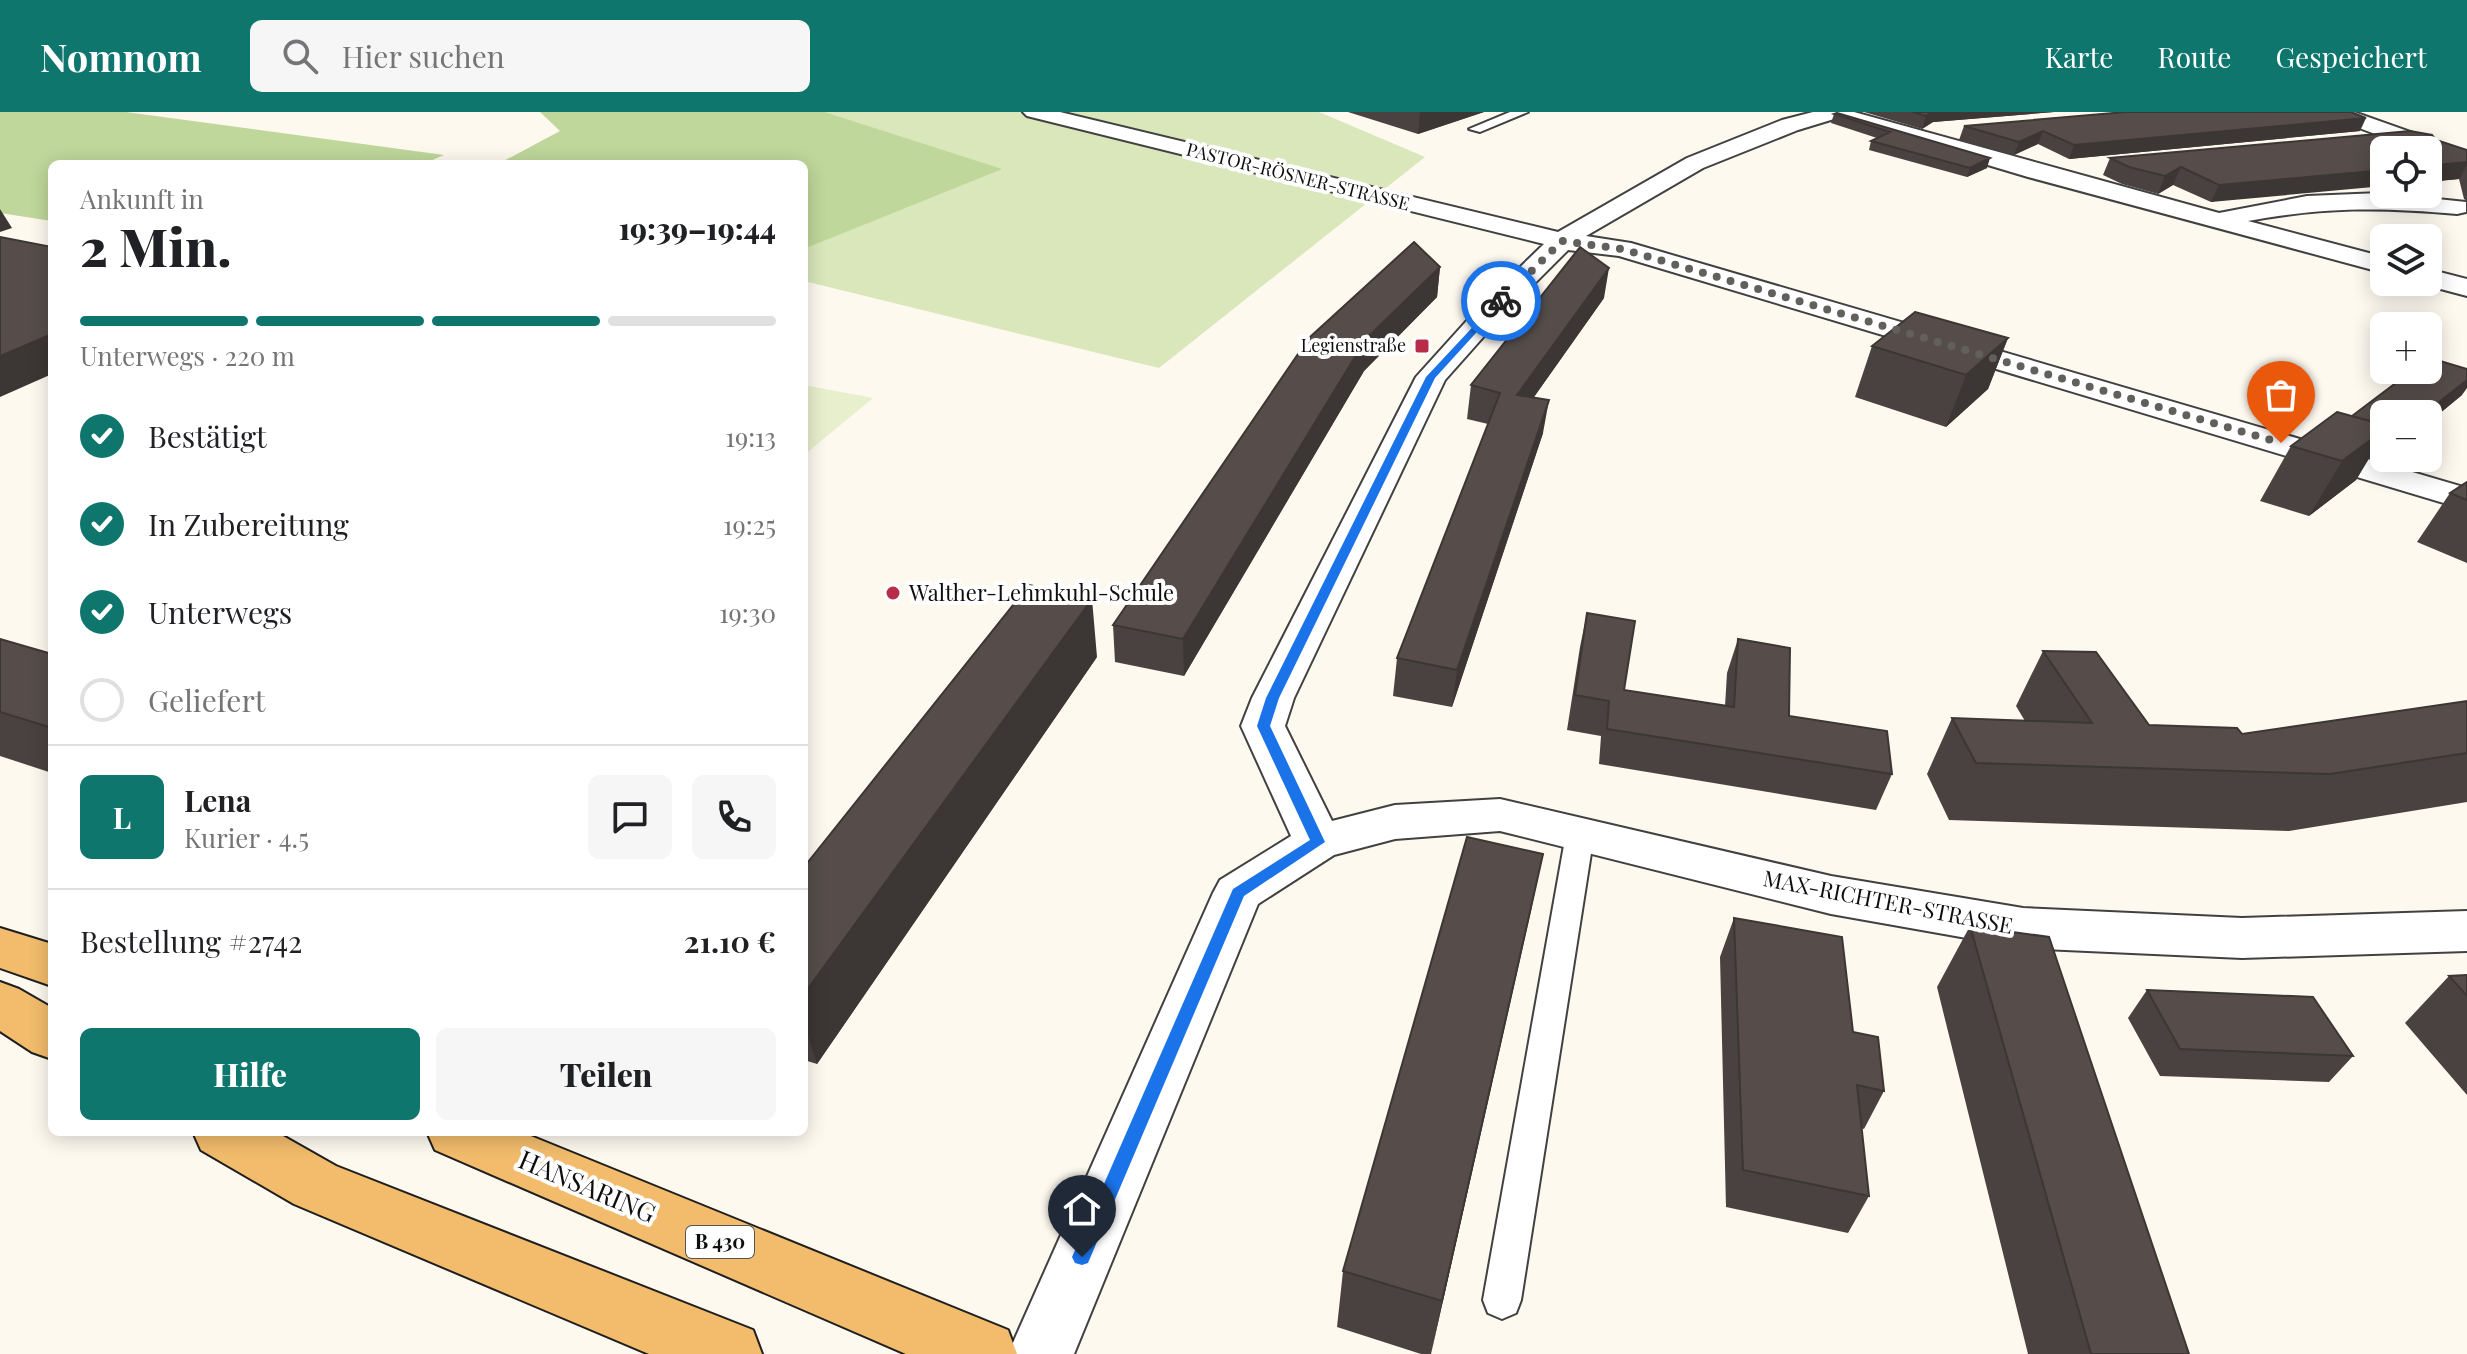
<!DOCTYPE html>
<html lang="de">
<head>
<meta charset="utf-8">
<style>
  :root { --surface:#fff; --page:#f6f6f6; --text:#202124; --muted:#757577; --line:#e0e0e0; --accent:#0f766e }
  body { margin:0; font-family:"Playfair Display",serif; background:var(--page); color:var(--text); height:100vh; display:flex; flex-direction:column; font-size:30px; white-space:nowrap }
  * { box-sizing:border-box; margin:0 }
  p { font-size:26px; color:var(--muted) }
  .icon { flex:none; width:44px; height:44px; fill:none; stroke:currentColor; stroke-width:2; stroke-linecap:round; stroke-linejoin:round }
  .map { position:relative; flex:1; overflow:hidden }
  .drawer { position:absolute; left:48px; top:48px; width:760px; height:976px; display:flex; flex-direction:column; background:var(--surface); border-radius:12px; box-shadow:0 4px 20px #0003 }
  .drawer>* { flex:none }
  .buttons { position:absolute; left:2370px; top:24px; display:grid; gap:16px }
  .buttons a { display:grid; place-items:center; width:72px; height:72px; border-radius:12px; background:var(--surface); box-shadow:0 4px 20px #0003; font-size:40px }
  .pin { position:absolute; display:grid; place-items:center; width:68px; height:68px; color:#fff; margin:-82px -34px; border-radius:50% 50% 50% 0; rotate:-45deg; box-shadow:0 0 8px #0007 }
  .pin .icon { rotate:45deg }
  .courier { position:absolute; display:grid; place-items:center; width:80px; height:80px; margin:-40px; border:6px solid #1a73e8; border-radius:50%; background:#fff; color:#222; box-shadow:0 2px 10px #0007 }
  .overview em { font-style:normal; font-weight:800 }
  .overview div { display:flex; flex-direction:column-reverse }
  .overview { display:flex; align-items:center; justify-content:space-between; height:136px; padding:0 32px }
  h1 { font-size:52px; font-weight:800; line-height:60px }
  .bar { display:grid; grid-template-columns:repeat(4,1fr); gap:12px 8px; align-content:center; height:96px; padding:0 32px }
  .bar i { height:10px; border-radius:6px; background:var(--line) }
  .bar .active { background:var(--accent) }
  .bar p { grid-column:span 4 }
  .line { display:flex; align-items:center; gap:20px; padding:0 32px; border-top:2px solid var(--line) }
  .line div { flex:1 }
  .round { display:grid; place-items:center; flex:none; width:84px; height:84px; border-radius:12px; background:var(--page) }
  ol { padding:0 32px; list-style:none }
  li { display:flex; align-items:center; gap:24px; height:88px }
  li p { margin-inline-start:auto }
  li .icon { padding:8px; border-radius:50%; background:var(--accent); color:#fff; stroke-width:4 }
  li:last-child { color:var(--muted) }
  li i { width:44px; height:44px; border:4px solid var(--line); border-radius:50% }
  .cta { display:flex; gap:16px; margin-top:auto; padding:16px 32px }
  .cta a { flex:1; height:92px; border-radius:12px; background:var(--accent); color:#fff; font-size:32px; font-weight:800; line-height:92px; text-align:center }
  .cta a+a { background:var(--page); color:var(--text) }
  header { display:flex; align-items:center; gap:48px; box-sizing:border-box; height:112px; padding:0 40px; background:var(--accent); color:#fff }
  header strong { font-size:38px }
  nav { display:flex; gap:44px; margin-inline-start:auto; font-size:28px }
  .search { width:560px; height:72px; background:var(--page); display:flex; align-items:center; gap:20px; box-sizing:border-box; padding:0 28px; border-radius:12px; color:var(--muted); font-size:30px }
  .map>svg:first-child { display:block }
</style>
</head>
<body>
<header>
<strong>Nomnom</strong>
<div class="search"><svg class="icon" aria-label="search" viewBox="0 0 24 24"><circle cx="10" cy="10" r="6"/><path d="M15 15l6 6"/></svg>Hier suchen</div>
<nav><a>Karte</a><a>Route</a><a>Gespeichert</a></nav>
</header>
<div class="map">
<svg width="2467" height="1242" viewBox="0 0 2467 1242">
  <rect width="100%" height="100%" fill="#fef9ef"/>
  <path fill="#d9e7ba" d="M825 0H1319L1425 45 1159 256 804 169V137L1000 57Z"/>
  <path fill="#bfd79a" d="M0 0H126L444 43 423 52H52V109L0 101Z
    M540 0H825L1002 57 804 137V52H498L560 19Z"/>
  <path fill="#e8efcc" d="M804 273 873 286 804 343Z"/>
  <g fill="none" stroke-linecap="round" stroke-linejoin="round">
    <defs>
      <path id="service" d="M1510 0H1528L1480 20 1469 17Z
        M1580 712 1590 715 1594 722 1521 1188 1516 1201 1502 1207 1488 1201 1483 1188 1566 722 1570 715Z"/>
      <path id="minor" d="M1023 0H1060L1558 120 1687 46 1782 8 1813 0H1854L2219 101 2307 84 2380 81 2466 90V100L2457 102C2381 95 2324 95 2248 109L2384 145V161L2028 65 1834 7 1798 18 1703 56 1586 124 1631 131 2467 376V398L1619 144 1568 138 1501 205 1445 268 1294 586 1285 614 1332 709 1395 693 1500 687 1831 764 2023 796 2242 806 2467 799V839L2242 846 2023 836 1831 802 1500 719 1395 727 1334 743 1258 792 1074 1242H1008L1213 781 1220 768 1291 724 1241 614 1252 586 1416 265 1481 193 1544 132 1027 4Z
        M2323 0H2354L2467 40V55L2428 42V38H2418L2327 4Z
        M2428 157 2467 167V184L2418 171 2428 170Z"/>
      <path id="primary" d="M0 816 52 832V874L0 856Z
        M0 870 19 877 52 896V947L32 940 0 919Z
        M193 1020H276L336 1054 753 1218 762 1242H649L294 1092 201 1038Z
        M427 1020H521L1008 1218 1017 1242H906L435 1038Z"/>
    </defs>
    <use href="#service" stroke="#414141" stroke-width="4"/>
    <use href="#minor" stroke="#414141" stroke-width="4"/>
    <use href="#primary" stroke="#1f1f1f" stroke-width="4"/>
    <use href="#service" fill="#fff" fill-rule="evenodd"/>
    <use href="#minor" fill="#fff" fill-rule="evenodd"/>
    <use href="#primary" fill="#f2bc6c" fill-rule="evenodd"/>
  </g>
  <path fill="#4a4240" d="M1348 0H1484L1418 22Z
    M1864 0H2054L1933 10 1922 17Z
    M1837 1 1987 56 1967 65 1869 38 1871 29 1877 26 1831 11 1834 2Z
    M1964 14 2360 19 2069 47 2038 32 2014 43 1959 28Z
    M2436 28 2467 38V89L2464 87 2459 67 2428 70V38L2211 90 2173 73 2158 82 2122 72 2103 63 2110 46Z
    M1440 155 1437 185 1364 259 1184 564 1115 550 1113 513Z
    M1604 186 1534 285 1543 321 1452 595 1393 584 1397 546 1488 312 1467 307 1471 273Z
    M2008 226 1988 277 1946 315 1855 285 1872 234Z
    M2462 283 2428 311V302H2384V346L2381 348 2370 344 2356 368 2309 404 2260 389 2291 334 2352 304Z
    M2467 370V451L2417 430 2450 381Z
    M1587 501 1624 578 1725 594 1727 561 1738 527 1789 604 1892 662 1876 698 1599 652 1601 624 1567 618 1580 535Z
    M0 527 52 542V661L0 644Z
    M2043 539 2149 613 2242 622 2467 589V690L2289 719 1949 708 1927 662 1952 606 2025 609 2016 594Z
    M1097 545 817 952 804 948V755Z
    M1543 742 1431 1242H1421L1337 1215 1343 1159Z
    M1734 806 1853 920 1884 979 1864 1017 1861 1016 1869 1084 1848 1121 1726 1095 1720 845Z
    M1970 814 2189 1242H2028L1937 875Z
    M2467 863V983L2405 911 2449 864Z
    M2147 878 2353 944 2329 970 2160 964 2128 906Z"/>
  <path fill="#3c3634" d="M1420 0H1484L1418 22Z
    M1932 0H2054L1933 10 1922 17 1926 4Z
    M2366 6 2360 19 2069 47 2074 33Z
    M2043 19 2038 32 2014 43 2019 30Z
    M1990 46 1987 56 1967 65 1970 56Z
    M2467 50V53L2459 67 2428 70V54Z
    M2181 55 2173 73 2158 82 2165 64Z
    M2384 58V74L2211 90 2219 73Z
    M0 97 12 116 0 120Z
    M1440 155 1437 185 1364 259 1184 564 1183 527 1366 227Z
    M1609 156 1604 186 1512 316 1517 283Z
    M52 222V262L0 285V244Z
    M2008 226 1988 277 1946 315 1966 263Z
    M2467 268V276L2462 283 2428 311V302H2424Z
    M1549 288 1543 321 1452 595 1457 558Z
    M2384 318V322L2356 368 2309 404 2342 349Z
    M1092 487 1097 545 817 952 804 912V882Z
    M1543 742 1530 803 1431 1242 1442 1189Z"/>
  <path fill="#564d4b" stroke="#3c3634" stroke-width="2" d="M1913 0H1932L1926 4Z
    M2125 0H2351L2366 6 2074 33 2043 19 2019 30 1964 14Z
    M1837 1 1990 46 1970 56 1871 29 1890 20 1834 2Z
    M2410 19 2432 23 2436 28 2467 38V50L2428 54V38H2384V58L2219 73 2181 55 2165 64 2129 55 2110 46Z
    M0 125 52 135V222L0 244Z
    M1414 130 1440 155 1366 227 1183 527 1113 513 1309 226Z
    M1580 135 1609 156 1517 283 1549 288 1457 558 1397 546 1500 281 1471 273Z
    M1915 200 2008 226 1966 263 1872 234Z
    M2430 246 2467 257V268L2424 302H2384V313L2352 304 2413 258H2428V247Z
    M2337 300 2384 313V318L2342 349 2291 334Z
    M2467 370V388L2450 381Z
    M1029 473 1092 487 804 882V755Z
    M1587 501 1635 509 1624 578 1734 595 1738 527 1790 536 1789 604 1887 619 1892 662 1607 617 1609 589 1575 583Z
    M0 527 52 542V616L0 600Z
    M2043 539 2096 540 2149 613 2237 616 2242 622 2467 589V641L2330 662 1976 651 1952 606 2092 611Z
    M1467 725 1543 742 1442 1189 1343 1159Z
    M1734 806 1842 825 1853 920 1878 925 1884 979 1857 973 1869 1084 1743 1058Z
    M1970 814 2049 825 2189 1242H2091Z
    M2467 863V884L2449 864Z
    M2147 878 2313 885 2353 944 2180 937Z"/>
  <path fill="#1a73e8" d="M1498 188 1505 189 1435 266 1279 586 1270 614 1325 730 1244 784 1088 1151 1082 1153 1075 1151 1072 1145 1233 777 1310 728 1257 614 1266 586 1426 265Z"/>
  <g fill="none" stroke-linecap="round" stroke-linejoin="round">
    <path stroke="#62605d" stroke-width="8" stroke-dasharray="0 14.4" d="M1501 189 1562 129 1622 137 2281 331"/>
  </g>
  <g fill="#b82c49" stroke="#fff" stroke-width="3">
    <rect x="1414" y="226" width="16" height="16" rx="4"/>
    <circle cx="893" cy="481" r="8"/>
  </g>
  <g text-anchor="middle" stroke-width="8" stroke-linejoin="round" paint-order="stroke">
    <g font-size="18" fill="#0e0e0e" stroke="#fff">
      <text transform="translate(1298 65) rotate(14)" y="6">PASTOR-RÖSNER-STRASSE</text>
    </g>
    <g font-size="18" fill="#0e0e0e" stroke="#fff" text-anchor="end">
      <text x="1406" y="240">Legienstraße</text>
    </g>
    <rect fill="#fff" stroke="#565656" stroke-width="2" x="686" y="1114" width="68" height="32" rx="6"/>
    <g font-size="20" font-weight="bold" fill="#0e0e0e">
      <text x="720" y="1137">B 430</text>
    </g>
    <g font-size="22" fill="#0e0e0e" stroke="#fff" text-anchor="start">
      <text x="909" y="489">Walther-Lehmkuhl-Schule</text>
    </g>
    <g font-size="22" fill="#0e0e0e" stroke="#fff">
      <text transform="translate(1888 790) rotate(11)" y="8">MAX-RICHTER-STRASSE</text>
    </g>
    <g font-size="26" fill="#0e0e0e" stroke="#fff">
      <text transform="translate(587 1075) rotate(23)" y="9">HANSARING</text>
    </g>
  </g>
</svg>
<div class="buttons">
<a><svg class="icon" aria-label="locate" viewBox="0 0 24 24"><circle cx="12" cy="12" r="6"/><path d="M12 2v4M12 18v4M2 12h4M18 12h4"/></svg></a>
<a><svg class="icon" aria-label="layers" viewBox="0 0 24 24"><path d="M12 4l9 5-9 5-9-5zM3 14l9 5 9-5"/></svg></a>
<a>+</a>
<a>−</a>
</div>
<div class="pin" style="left:2281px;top:331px;background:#ea580c"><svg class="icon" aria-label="bag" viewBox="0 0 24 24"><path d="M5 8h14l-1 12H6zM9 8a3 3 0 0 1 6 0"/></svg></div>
<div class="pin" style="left:1082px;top:1145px;background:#1f2937"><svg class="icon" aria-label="home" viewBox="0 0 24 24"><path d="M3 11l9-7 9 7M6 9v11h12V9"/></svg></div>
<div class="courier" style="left:1501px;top:189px"><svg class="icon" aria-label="bike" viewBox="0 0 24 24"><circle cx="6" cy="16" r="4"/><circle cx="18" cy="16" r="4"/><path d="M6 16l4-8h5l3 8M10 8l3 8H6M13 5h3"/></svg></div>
<section class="drawer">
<div class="overview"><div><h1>2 Min.</h1><p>Ankunft in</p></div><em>19:39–19:44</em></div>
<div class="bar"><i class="active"></i><i class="active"></i><i class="active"></i><i></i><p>Unterwegs · 220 m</p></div>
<ol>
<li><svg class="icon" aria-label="check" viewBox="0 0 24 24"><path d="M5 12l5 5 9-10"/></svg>Bestätigt<p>19:13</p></li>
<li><svg class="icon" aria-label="check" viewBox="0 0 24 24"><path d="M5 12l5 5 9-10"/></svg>In Zubereitung<p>19:25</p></li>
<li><svg class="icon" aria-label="check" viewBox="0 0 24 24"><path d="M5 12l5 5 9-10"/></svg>Unterwegs<p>19:30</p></li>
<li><i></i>Geliefert</li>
</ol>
<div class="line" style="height:144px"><b class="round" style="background:var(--accent);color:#fff">L</b><div><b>Lena</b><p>Kurier · 4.5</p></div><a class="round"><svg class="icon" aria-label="chat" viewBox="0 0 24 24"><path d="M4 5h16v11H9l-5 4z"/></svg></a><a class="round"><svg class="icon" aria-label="phone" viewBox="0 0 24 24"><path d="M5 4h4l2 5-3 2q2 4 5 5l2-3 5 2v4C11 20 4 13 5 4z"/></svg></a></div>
<div class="line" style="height:104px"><div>Bestellung #2742</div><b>21.10 €</b></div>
<div class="cta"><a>Hilfe</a><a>Teilen</a></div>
</section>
</div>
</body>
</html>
